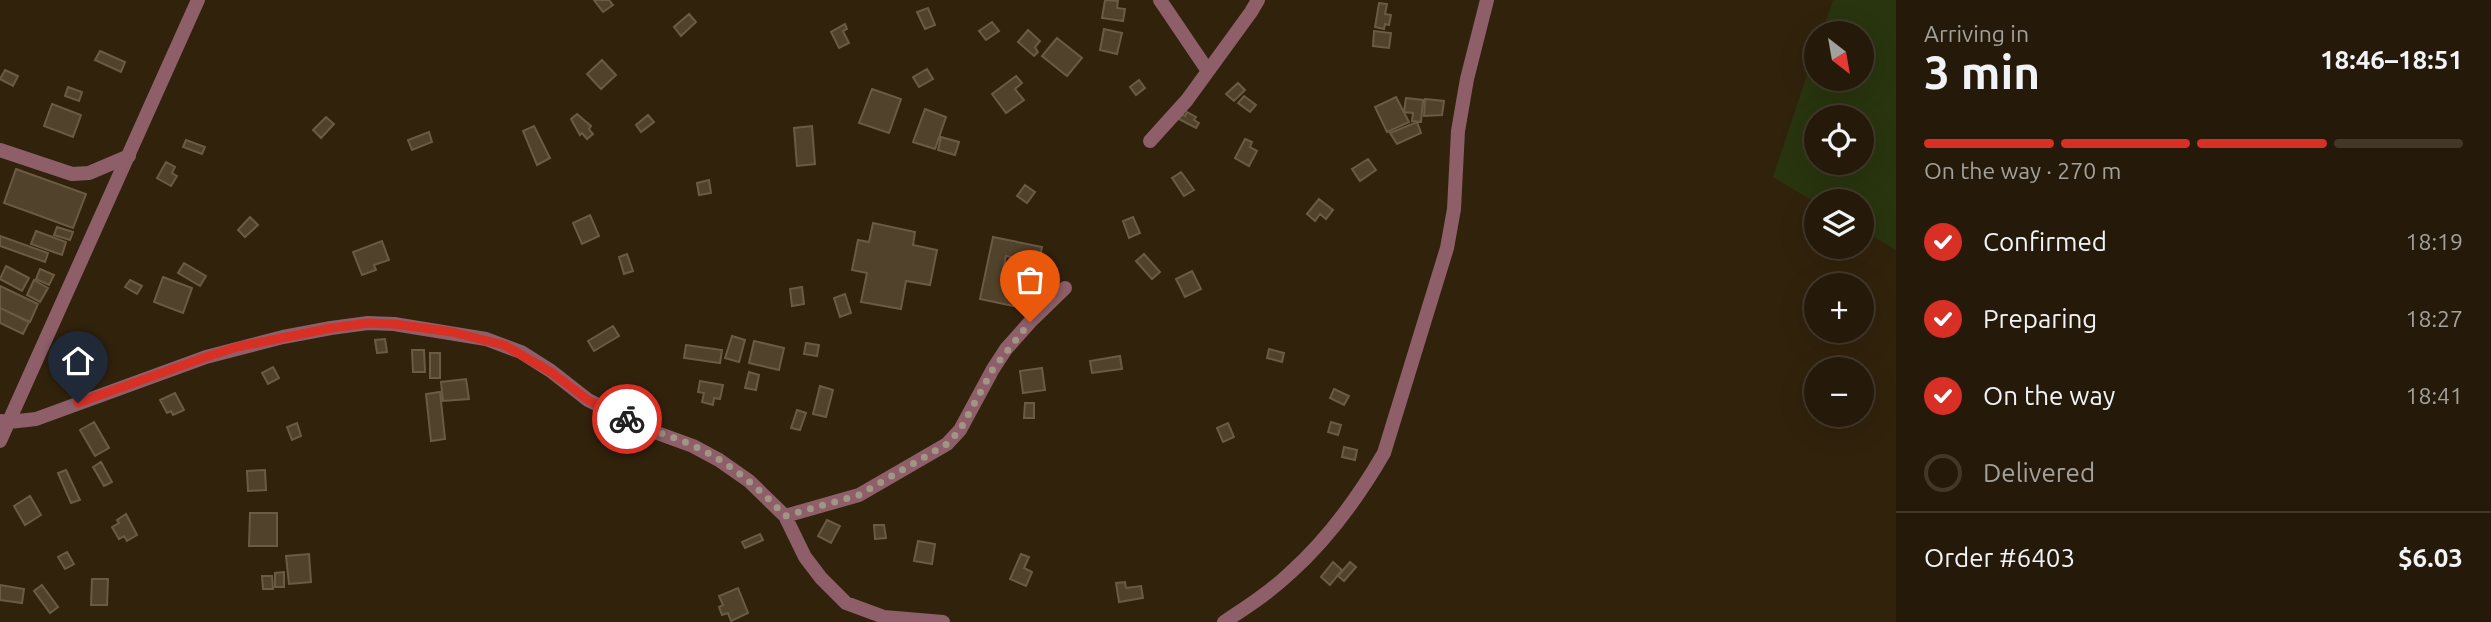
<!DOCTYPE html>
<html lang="en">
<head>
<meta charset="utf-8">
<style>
  :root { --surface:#251a09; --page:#2d2312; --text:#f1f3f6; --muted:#a3a19c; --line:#42382a; --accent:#d93025 }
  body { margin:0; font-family:Ubuntu,sans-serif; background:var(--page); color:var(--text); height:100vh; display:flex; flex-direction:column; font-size:26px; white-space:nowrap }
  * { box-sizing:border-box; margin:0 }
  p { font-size:23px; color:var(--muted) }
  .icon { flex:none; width:38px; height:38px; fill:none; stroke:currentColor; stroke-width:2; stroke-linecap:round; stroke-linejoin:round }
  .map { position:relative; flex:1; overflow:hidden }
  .panel { display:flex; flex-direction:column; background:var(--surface); width:595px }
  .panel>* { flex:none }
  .needle { width:46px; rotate:149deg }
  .controls { position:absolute; left:1804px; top:21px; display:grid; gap:14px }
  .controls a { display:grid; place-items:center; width:70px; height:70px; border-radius:50%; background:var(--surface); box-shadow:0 7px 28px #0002,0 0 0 2px var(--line); font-size:35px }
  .pin { position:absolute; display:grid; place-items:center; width:60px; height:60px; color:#fff; margin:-72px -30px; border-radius:50% 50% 50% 0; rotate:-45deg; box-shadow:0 0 7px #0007 }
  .pin .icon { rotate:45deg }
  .courier { position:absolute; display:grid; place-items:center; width:70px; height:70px; margin:-35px; border:5px solid #d93025; border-radius:50%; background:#fff; color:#222; box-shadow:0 2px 9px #0007 }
  .head em { font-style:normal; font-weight:600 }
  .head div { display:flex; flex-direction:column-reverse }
  .head { display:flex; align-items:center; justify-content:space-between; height:119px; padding:0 28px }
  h1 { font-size:46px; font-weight:600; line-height:52px }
  .bar { display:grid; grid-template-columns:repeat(4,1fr); gap:10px 7px; align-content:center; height:84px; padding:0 28px }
  .bar i { height:9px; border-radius:5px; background:var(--line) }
  .bar .on { background:var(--accent) }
  .bar p { grid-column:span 4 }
  .line { display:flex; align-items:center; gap:18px; padding:0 28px; border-top:2px solid var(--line) }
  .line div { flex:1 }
  ol { padding:0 28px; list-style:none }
  li { display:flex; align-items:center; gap:21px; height:77px }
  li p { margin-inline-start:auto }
  li .icon { padding:7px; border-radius:50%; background:var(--accent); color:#fff; stroke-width:4 }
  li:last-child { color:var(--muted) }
  li i { width:38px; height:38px; border:4px solid var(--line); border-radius:50% }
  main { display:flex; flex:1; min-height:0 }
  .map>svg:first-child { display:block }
</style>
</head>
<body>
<main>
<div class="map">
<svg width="1896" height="622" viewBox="0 0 1896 622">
  <rect width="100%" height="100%" fill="#31220c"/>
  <path fill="#28350e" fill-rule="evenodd" d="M1833 0H1896V250L1862 230V201L1816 203 1773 177 1816 48V79H1862V33H1822ZM1816 117H1862V163H1816Z"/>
  <path fill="#51422b" stroke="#6b5b43" stroke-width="2" d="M594 0H609L613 5 603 12Z
    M1105 0 1118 1 1117 8 1125 9 1123 21 1102 18Z
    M1379 3 1387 4 1385 14 1391 15 1389 25 1385 24 1384 29 1375 27Z
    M928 8 935 25 925 29 917 12Z
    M689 14 696 22 681 36 674 27Z
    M992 22 999 31 986 40 979 31Z
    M845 24 847 29 843 31 849 43 839 48 831 32Z
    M1104 29 1122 33 1117 54 1100 50Z
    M1028 30 1040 41 1035 47 1038 52 1034 56 1018 42Z
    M1374 31 1391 33 1389 48 1373 46Z
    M1057 38 1082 58 1067 76 1042 56Z
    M100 51 125 62 121 72 95 60Z
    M602 60 616 75 601 89 587 74Z
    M927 69 933 79 919 87 913 77Z
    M5 70 18 76 13 86 0 79Z
    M1016 76 1022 83 1015 89 1024 100 1006 113 992 94Z
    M1139 80 1145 88 1136 95 1130 87Z
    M1238 83 1245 90 1234 101 1226 94Z
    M68 87 82 92 79 101 65 96Z
    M872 89 901 99 889 133 859 123Z
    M1244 96 1256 105 1250 112 1238 103Z
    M1396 97 1409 122 1387 132 1375 107Z
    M1406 98 1423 100 1421 122 1412 121 1413 113 1404 112Z
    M1425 99 1444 101 1442 115 1424 116Z
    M52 104 81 115 73 137 44 126Z
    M925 109 946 117 935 149 913 142Z
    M1187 112 1196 117 1194 120 1199 123 1196 128 1179 119 1182 114 1185 116Z
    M577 114 591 126 589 129 593 134 587 139 582 133 580 135 571 119Z
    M648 115 654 122 641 132 636 125Z
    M326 117 334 124 321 138 313 130Z
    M1417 122 1421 133 1397 144 1390 133Z
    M534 126 550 158 537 165 523 131Z
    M812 126 815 164 797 166 794 128Z
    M429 132 432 142 412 150 408 140Z
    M941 137 959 142 955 155 938 150Z
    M1245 139 1252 142 1250 147 1257 151 1249 166 1235 158Z
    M186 140 205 147 202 154 183 147Z
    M1368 159 1376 170 1360 181 1352 169Z
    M166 162 175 167 172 173 177 176 171 186 157 178Z
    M16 169 86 194 73 228 4 203Z
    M1181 172 1194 190 1184 196 1172 178Z
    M709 180 711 193 699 195 697 183Z
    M1025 185 1035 192 1027 203 1017 196Z
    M1319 199 1333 210 1326 219 1320 214 1315 221 1307 214Z
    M590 215 599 236 582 244 573 223Z
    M250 217 258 225 245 237 238 230Z
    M1133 217 1140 233 1129 238 1123 221Z
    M873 223 915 232 913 245 937 250 930 285 906 281 901 309 861 302 867 273 852 270 858 240 869 242Z
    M57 227 73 232 70 240 54 235Z
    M36 231 66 242 62 255 31 244Z
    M0 236 48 253 45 262 0 246Z
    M993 237 1042 247 1039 263 1006 256 1001 280 1037 288 1032 310 980 299Z
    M382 241 389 260 374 265 376 270 362 275 353 252Z
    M627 254 633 271 624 274 619 257Z
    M1144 254 1160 272 1152 279 1136 261Z
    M184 263 206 276 200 286 178 273Z
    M6 266 29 278 22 291 0 279Z
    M40 269 54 275 49 285 36 279Z
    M1192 271 1201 289 1185 297 1176 279Z
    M163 277 192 288 183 313 154 302Z
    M34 280 48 288 40 302 27 295Z
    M130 280 142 286 137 294 125 287Z
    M0 286 38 304 30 322 0 308Z
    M802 287 804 304 792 306 790 289Z
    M845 294 851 313 840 317 834 298Z
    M0 308 29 322 23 334 0 323Z
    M613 326 619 336 594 351 588 341Z
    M732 336 745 340 739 362 725 358Z
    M385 339 387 352 377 353 375 340Z
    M754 341 784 348 779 370 749 363Z
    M806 343 819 345 817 356 804 354Z
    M686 345 722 350 720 363 684 358Z
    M1269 349 1284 353 1282 362 1267 358Z
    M412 350H424L425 372H413Z
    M430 353H440V378H430Z
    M1120 356 1122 369 1092 373 1090 361Z
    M273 367 279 378 268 384 262 373Z
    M1042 368 1045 390 1023 393 1020 371Z
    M749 372 759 375 756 390 745 388Z
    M466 379 469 399 443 401 441 382Z
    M700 381 723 385 720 399 714 398 713 405 702 402 704 393 698 392Z
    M820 386 833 390 826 417 813 414Z
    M1334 389 1349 396 1344 405 1330 398Z
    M440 392 445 439 431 441 426 394Z
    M175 393 184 410 173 415 171 411 167 413 160 400Z
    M1025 403H1034V418H1024Z
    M797 410 806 413 800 430 791 428Z
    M94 422 109 448 95 456 80 430Z
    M1331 422 1341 425 1338 435 1328 432Z
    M297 423 301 436 292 440 287 427Z
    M1228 423 1234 437 1223 442 1217 428Z
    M1344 447 1357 450 1355 460 1342 457Z
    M101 462 112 482 104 486 93 467Z
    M66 470 80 500 71 503 58 473Z
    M265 470 266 490 248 491 247 471Z
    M30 496 41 515 25 525 14 506Z
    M250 513H277V546H249Z
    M126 514 137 535 127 541 124 536 119 539 112 527 119 523 117 520Z
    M827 520 840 526 831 543 818 536Z
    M874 525H884L886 538 875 539Z
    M760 534 763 540 745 548 742 542Z
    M918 541 935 544 932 564 914 561Z
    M67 552 74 564 65 569 58 557Z
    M309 554 311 582 289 584 286 556Z
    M1021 554 1029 557 1024 568 1032 572 1026 586 1010 579Z
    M1333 562 1342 570 1330 585 1321 577Z
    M1350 562 1356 567 1344 581 1338 576Z
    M284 572V587H275V573Z
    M262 576H272L273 589H263Z
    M92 579H108L107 605H91Z
    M1125 582 1126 588 1141 586 1143 598 1119 602 1116 583Z
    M0 585 24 589 22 603 0 600Z
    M42 585 58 607 50 613 34 591Z
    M738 588 748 613 731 621 728 613 722 615 719 607 723 605 719 596Z"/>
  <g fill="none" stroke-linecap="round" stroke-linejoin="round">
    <path stroke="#8e5f69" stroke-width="14" d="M1160 0 1208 71
      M1150 141 1187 100 1251 12 1258 0
      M0 150 72 174 89 173 129 156
      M0 421 9 422 36 419 206 357 283 337 331 328 368 323 394 324 486 339 521 352 551 371 588 400 649 430 693 446 719 460 749 481 785 516 805 557 821 578 846 603 884 617 943 622
      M0 441 198 0
      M785 516 859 495 947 444 960 430 993 369 1006 349 1030 322 1065 288
      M1224 622C1247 607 1270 592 1290 573 1327 540 1359 496 1384 453L1447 248 1454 209 1458 131 1467 79 1487 0"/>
  </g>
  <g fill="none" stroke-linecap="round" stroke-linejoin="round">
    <path stroke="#a19686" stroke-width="7" stroke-dasharray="0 12.6" d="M627 419C649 430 672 436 694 446 729 462 759 488 785 516L859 495 947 444 960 430 993 369 1030 322"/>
    <path stroke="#d93025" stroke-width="9" d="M78 403 206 357 237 347 331 328 368 323 394 324 452 332 504 345 551 372 588 400 627 419"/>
  </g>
</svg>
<div class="controls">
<a><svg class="needle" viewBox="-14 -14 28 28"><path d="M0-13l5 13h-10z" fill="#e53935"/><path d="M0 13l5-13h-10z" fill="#a3a19c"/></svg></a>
<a><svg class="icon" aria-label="locate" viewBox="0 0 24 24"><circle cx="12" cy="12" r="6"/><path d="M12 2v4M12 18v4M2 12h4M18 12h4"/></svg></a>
<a><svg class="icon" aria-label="layers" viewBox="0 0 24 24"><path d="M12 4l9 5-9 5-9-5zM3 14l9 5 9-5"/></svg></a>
<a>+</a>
<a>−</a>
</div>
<div class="pin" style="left:1030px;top:322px;background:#ea580c"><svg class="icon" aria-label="bag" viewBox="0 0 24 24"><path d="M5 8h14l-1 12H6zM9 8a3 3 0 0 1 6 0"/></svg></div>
<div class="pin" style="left:78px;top:403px;background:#1f2937"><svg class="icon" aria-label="home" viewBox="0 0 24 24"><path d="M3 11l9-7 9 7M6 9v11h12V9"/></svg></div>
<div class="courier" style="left:627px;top:419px"><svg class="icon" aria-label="bike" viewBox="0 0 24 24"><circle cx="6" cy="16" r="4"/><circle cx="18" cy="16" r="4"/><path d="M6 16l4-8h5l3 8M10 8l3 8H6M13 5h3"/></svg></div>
</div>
<section class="panel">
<div class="head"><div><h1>3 min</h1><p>Arriving in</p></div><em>18:46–18:51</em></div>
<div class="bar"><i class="on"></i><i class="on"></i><i class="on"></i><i></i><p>On the way · 270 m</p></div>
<ol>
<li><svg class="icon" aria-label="check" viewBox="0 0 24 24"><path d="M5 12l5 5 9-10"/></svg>Confirmed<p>18:19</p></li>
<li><svg class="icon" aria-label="check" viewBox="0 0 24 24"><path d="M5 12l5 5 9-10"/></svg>Preparing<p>18:27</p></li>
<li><svg class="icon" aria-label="check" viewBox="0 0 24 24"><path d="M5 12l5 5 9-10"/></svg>On the way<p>18:41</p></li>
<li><i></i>Delivered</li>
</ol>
<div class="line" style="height:91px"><div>Order #6403</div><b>$6.03</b></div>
</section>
</main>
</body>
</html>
